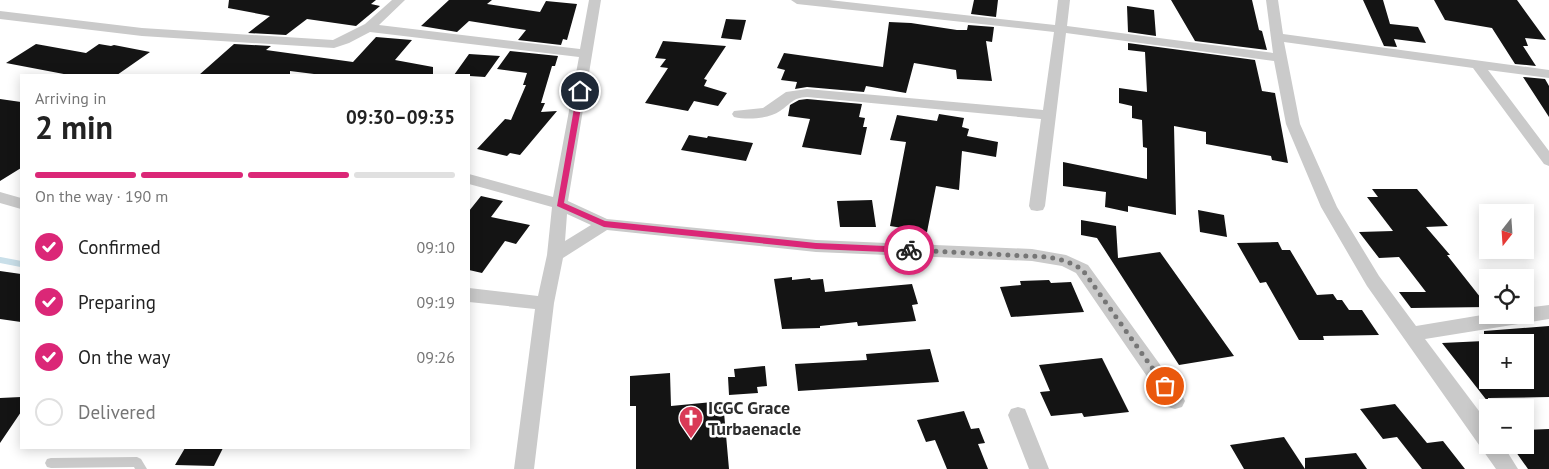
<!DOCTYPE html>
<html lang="en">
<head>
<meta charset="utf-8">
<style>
  :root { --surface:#fff; --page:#f2f2f2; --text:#222; --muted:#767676; --line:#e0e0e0; --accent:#db2777 }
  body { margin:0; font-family:"PT Sans",sans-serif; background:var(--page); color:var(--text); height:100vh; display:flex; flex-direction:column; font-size:19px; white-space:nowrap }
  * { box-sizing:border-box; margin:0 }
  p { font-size:16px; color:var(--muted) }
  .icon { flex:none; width:28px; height:28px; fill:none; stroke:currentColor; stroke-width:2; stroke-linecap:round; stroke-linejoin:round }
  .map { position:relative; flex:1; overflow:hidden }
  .side { position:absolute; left:20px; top:74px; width:450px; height:375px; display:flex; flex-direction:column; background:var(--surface); border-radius:0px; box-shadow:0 2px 12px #0003 }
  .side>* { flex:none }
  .needle { width:32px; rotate:197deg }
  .tools { position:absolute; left:1479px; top:204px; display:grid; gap:10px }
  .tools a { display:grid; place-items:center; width:55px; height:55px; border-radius:0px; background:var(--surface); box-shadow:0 2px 12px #0003; font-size:25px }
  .pin { position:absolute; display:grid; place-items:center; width:42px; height:42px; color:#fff; margin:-21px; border:2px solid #fff; border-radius:50%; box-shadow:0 1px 5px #0007 }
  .courier { position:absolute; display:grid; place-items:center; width:50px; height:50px; margin:-25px; border:4px solid #db2777; border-radius:50%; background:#fff; color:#222; box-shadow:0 1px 6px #0007 }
  .summary em { font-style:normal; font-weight:700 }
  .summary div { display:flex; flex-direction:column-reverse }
  .summary { display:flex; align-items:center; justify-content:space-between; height:85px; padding:0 15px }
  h1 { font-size:32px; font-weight:700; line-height:38px }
  .bar { display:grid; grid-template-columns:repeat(4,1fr); gap:8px 5px; align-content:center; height:60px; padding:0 15px }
  .bar i { height:6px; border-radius:4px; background:var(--line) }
  .bar .current { background:var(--accent) }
  .bar p { grid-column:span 4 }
  ol { padding:0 15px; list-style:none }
  li { display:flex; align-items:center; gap:15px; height:55px }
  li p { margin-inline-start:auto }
  li .icon { padding:5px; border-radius:50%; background:var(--accent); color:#fff; stroke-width:4 }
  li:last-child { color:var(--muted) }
  li i { width:28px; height:28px; border:2px solid var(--line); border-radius:50% }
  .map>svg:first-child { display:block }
</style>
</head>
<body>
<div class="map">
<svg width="1549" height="469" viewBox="0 0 1549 469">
  <rect width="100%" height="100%" fill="#fff"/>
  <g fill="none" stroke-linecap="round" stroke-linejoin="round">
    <path stroke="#c9dfe9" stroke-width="6" d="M0 260 21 264"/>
  </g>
  <path fill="#141414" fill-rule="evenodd" d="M229 0H376L371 4 380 6 356 26 307 19 286 35 248 33 270 16 228 8Z
    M449 0H492L487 4 540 12 546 1 577 4 567 40 563 39 561 45 518 40 526 30 469 21 457 32 421 26Z
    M974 0H998L996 17 971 14Z
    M1171 0H1252L1259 30 1262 31 1267 50 1195 41Z
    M1363 0H1383L1390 24 1418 27 1426 43 1394 39 1397 47 1384 46Z
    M1434 0H1517L1546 40 1525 38 1528 46H1523L1536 66 1515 64 1492 28 1445 20Z
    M1127 6 1154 10 1156 36 1128 32Z
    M726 19 746 20 741 40 721 38Z
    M889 22 911 23 957 30H967L968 25 994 27 992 42 986 41 992 81 957 79 956 70 914 63 906 93 866 86 864 92 807 87 795 89 797 82 781 80 785 70 777 68 784 53 883 67Z
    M376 37 412 40 395 60 433 67V75H322L290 71V75H199L234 44 271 46 266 50 353 62Z
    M663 41 726 46 704 79 707 80 704 86 727 93 718 106 694 101 688 111 645 103 668 68 660 67 666 59 655 58Z
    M1128 43 1255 60 1262 91 1275 93 1288 163 1272 160 1271 156 1206 144V132L1174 126 1176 215 1128 206V212L1105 207 1106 192 1063 186V162L1147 179V148L1143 147 1142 120 1132 118V106L1119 103V88L1147 92 1145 52 1128 50Z
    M36 44 86 53 99 44 111 46 114 45 150 52 117 75H69L6 63Z
    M510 51 558 56 555 66H552L541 103H545L541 112 557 111 520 155 510 153 507 156 477 149 505 119 511 120 526 85H523L527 73 497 69Z
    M469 54 500 56 485 77 454 75Z
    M1523 77 1545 79 1549 86V117Z
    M0 99 21 102V168L0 181Z
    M807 99 862 104 859 117 865 118 863 127H867L861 155 802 147 810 119 788 116 790 105 799 100Z
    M939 114 964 118 962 127 969 129 967 136 998 142 996 157 962 151 959 190 936 186 927 232 890 226 906 142 890 140 897 115 937 121Z
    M689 135 707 138 708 136 753 143 746 161 681 150Z
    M1372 189H1417L1448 226 1426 227 1450 255H1447L1488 307 1411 308 1399 292H1426L1399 257 1379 258 1359 232 1393 231 1367 197H1378Z
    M481 196 503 201 491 217 530 225 516 244 505 241 482 273 469 270V211Z
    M872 200 876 227H840L837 201Z
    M1198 210 1224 215 1227 237 1200 232Z
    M1081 220 1116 226 1118 258 1160 252 1234 356 1179 365 1097 238 1081 235Z
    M1278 242 1282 250H1290L1317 295 1333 294 1337 300H1342L1349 310H1362L1379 335 1323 336 1324 340H1299L1266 282 1260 283 1237 243Z
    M0 271 21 274V322L0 319Z
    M792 277V280L810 278 811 280 823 279 825 292 912 284 918 304 912 305 916 321 858 326 857 322 820 326V328L782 329 774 279Z
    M1049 280 1051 283 1071 282 1084 312 1011 317 1000 287 1021 285 1020 281Z
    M1549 326V397L1488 398V402L1442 343 1484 341V331ZM1488 342H1525V380H1488Z
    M930 349 939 382 798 391 795 364 867 360 866 354Z
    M1102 358 1129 412 1084 417 1082 413 1051 416 1040 392 1050 391 1039 365Z
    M765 366 767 386 757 387 758 393 729 395 728 377H735L734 369Z
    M670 373 671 406 723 401 729 469H636V406H630V376Z
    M21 397V412L0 443V398Z
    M1395 404 1427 443 1443 441 1465 469H1422L1397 437 1383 439 1360 409Z
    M964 411 971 429 979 428 985 443 978 444 988 469H947L935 440 926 442 917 420Z
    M1549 429V469H1528L1511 445H1525V430Z
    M1284 437 1305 469H1244L1230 445Z
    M185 448H223L214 466 175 465Z
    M1356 453 1367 469H1305V458Z"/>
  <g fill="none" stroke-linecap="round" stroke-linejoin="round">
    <path fill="#cacaca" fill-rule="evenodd" d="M137 457 141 459 147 469H135L134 467 51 468 47 467 45 463 47 459 51 458Z"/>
    <path fill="#cacaca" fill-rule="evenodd" d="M392 0H405L379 25 580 49 589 0H601L568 201 607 219 816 240 1032 249 1066 255 1088 265 1182 395 1185 401 1182 407 1175 409 1168 407 1076 273 1062 266 1032 261 816 252 607 230 563 258 554 303 534 469H514L535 309 469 302V288L538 296 547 255 552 207 469 184V174L553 197 579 57 370 32 349 43 334 48 142 36 0 19V11L142 28 333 40 365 24ZM567 214 591 225 565 241Z
      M791 0H829L1055 25 1058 0H1070L1067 26 1273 53 1266 0H1278L1283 34 1549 70V78L1488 70 1549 151V166L1544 164 1473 68 1284 42 1300 124 1337 207 1379 276 1416 326 1488 314 1525 315V308L1549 305V319L1425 339 1488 423V445H1503L1518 469H1496L1367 286 1321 207 1286 124 1274 61 1066 33 1045 206 1043 210 1037 211 1031 210 1029 206 1041 119 807 97C792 98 792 103 780 111 769 119 747 120 734 117L732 114 734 111 763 108 786 92 807 89 1043 110 1054 32 797 4Z
      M0 192 21 198V209L0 203Z
      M1018 407 1025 409 1049 469H1029L1008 415 1011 409Z"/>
  </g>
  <path fill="#db2777" d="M580 89 584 91 564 203 605 221 816 243 909 247 913 250 909 253 816 249 604 227 557 206 577 91Z"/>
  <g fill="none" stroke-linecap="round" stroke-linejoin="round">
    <path stroke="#767676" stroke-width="5" stroke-dasharray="0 9" d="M909 250 1048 257 1066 261 1082 269 1165 386"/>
  </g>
  <defs>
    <symbol id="church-pin" viewBox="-11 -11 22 30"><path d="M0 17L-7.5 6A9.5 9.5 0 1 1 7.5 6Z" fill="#d93a56" stroke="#fff"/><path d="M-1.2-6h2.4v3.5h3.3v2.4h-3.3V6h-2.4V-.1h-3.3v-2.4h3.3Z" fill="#fff"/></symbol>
  </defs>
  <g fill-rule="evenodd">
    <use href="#church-pin" x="677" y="404" width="28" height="38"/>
  </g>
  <g text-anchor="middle" stroke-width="5" stroke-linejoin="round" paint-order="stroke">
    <g font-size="18" font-weight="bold" fill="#2d2d2d" stroke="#fff" text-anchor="start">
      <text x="708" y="414">ICGC Grace<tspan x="708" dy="21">Turbaenacle</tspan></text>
    </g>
  </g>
</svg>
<div class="tools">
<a><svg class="needle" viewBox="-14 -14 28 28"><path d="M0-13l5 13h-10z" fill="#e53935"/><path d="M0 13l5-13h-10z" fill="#767676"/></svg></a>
<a><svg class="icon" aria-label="locate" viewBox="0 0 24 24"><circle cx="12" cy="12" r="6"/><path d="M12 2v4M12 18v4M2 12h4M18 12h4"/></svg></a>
<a>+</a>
<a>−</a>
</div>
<div class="pin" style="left:1165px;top:386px;background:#ea580c"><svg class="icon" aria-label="bag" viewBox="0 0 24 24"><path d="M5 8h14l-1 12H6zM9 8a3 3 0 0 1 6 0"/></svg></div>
<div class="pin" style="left:580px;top:91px;background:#1f2937"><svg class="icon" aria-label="home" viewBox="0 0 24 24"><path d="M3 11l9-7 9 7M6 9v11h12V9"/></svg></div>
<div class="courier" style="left:909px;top:250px"><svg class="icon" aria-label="bike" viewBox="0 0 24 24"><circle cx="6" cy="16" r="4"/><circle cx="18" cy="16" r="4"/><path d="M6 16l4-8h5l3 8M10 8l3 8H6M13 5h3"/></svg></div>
<section class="side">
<div class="summary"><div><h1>2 min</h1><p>Arriving in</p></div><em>09:30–09:35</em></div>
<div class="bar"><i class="current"></i><i class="current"></i><i class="current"></i><i></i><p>On the way · 190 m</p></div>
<ol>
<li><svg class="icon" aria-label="check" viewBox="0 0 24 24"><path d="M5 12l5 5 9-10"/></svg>Confirmed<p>09:10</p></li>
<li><svg class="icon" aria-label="check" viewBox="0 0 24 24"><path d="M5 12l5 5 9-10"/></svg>Preparing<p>09:19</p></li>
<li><svg class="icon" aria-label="check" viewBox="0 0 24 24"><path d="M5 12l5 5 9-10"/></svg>On the way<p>09:26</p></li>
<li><i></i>Delivered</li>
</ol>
</section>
</div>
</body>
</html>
